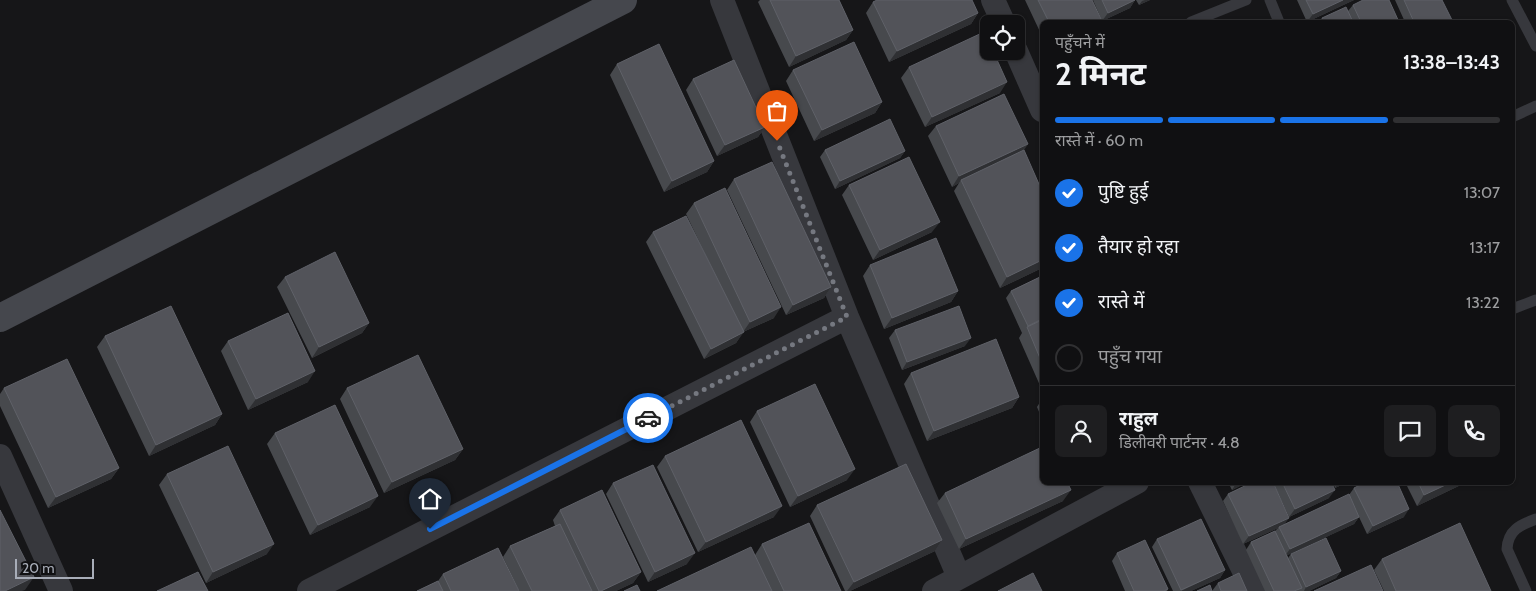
<!DOCTYPE html>
<html lang="hi">
<head>
<meta charset="utf-8">
<style>
  :root { --surface:#101012; --page:#1e1e20; --text:#f1f3f6; --muted:#9c9d9f; --line:#303032; --accent:#1a73e8 }
  body { margin:0; font-family:Cabin,"Noto Sans Devanagari",sans-serif; background:var(--page); color:var(--text); height:100vh; display:flex; flex-direction:column; font-size:19px; white-space:nowrap }
  * { box-sizing:border-box; margin:0 }
  p { font-size:16px; color:var(--muted) }
  .icon { flex:none; width:28px; height:28px; fill:none; stroke:currentColor; stroke-width:2; stroke-linecap:round; stroke-linejoin:round }
  .map { position:relative; flex:1; overflow:hidden }
  .details { position:absolute; left:1040px; top:20px; width:475px; height:465px; display:flex; flex-direction:column; background:var(--surface); border-radius:8px; box-shadow:0 1px 4px #0004,0 0 0 1px var(--line) }
  .details>* { flex:none }
  .tools { position:absolute; left:980px; top:15px; display:grid; gap:10px }
  .tools a { display:grid; place-items:center; width:45px; height:45px; border-radius:8px; background:var(--surface); box-shadow:0 1px 4px #0004,0 0 0 1px var(--line); font-size:25px }
  .scale { position:absolute; left:15px; bottom:12px; width:79px; box-sizing:border-box; padding-left:5px; border:2px solid #a8adb8; border-top:0; font-size:14px; line-height:18px; white-space:nowrap; color:#a8adb8; -webkit-text-stroke:4px #111113; paint-order:stroke }
  .pin { position:absolute; display:grid; place-items:center; width:42px; height:42px; color:#fff; margin:-51px -21px; border-radius:50% 50% 50% 0; rotate:-45deg; box-shadow:0 0 5px #0007 }
  .pin .icon { rotate:45deg }
  .courier { position:absolute; display:grid; place-items:center; width:50px; height:50px; margin:-25px; border:4px solid #1a73e8; border-radius:50%; background:#fff; color:#222; box-shadow:0 1px 6px #0007 }
  .overview em { font-style:normal; font-weight:700 }
  .overview div { display:flex; flex-direction:column-reverse }
  .overview { display:flex; align-items:center; justify-content:space-between; height:85px; padding:0 15px }
  h1 { font-size:32px; font-weight:700; line-height:38px }
  .bar { display:grid; grid-template-columns:repeat(4,1fr); gap:8px 5px; align-content:center; height:60px; padding:0 15px }
  .bar i { height:6px; border-radius:4px; background:var(--line) }
  .bar .selected { background:var(--accent) }
  .bar p { grid-column:span 4 }
  .line { display:flex; align-items:center; gap:12px; padding:0 15px; border-top:1px solid var(--line) }
  .line div { flex:1 }
  .round { display:grid; place-items:center; flex:none; width:52px; height:52px; border-radius:8px; background:var(--page) }
  ol { padding:0 15px; list-style:none }
  li { display:flex; align-items:center; gap:15px; height:55px }
  li p { margin-inline-start:auto }
  li .icon { padding:5px; border-radius:50%; background:var(--accent); color:#fff; stroke-width:4 }
  li:last-child { color:var(--muted) }
  li i { width:28px; height:28px; border:2px solid var(--line); border-radius:50% }
  .map>svg:first-child { display:block }
</style>
</head>
<body>
<div class="map">
<svg width="1536" height="591" viewBox="0 0 1536 591">
  <rect width="100%" height="100%" fill="#161618"/>
  <g fill="none" stroke-linecap="round" stroke-linejoin="round">
    <path stroke="#37383d" stroke-width="11" d="M1270 0 1279 22
      M1512 0 1536 46
      M1191 22 1246 0
      M1512 117 1536 106
      M1512 309 1536 300
      M1526 591 1507 549C1508 530 1520 525 1536 519"/>
    <path stroke="#37383d" stroke-width="24" d="M722 0 847 317 959 577
      M993 0 1004 24
      M1016 51 1042 110
      M0 456 61 591
      M1200 482 1254 591
      M309 591 847 317
      M934 591 1137 482"/>
    <path stroke="#45474d" stroke-width="28" d="M0 318 623 0"/>
  </g>
  <path fill="#47494d" d="M760 0H839L853 30 846 40 789 67 758 2Z
    M1025 0H1092L1098 22H1042V36Z
    M1093 0H1135L1130 8 1102 21Z
    M1136 0H1150L1139 5Z
    M1297 0H1354L1307 22Z
    M1395 0H1442L1451 22H1405Z
    M873 2 978 13 971 24 889 62 866 13Z
    M1353 5 1399 22H1319L1322 18 1348 11Z
    M617 64 714 161 707 172 664 192 610 75Z
    M909 67 1000 93 925 127 901 78Z
    M793 70 882 102 875 113 814 141 786 81Z
    M693 79 765 127 758 137 717 156 686 90Z
    M936 126 1023 151 1042 191V268L1000 288 954 191 959 183 952 187 928 136Z
    M825 150 905 151 900 158 835 189 820 157Z
    M734 179 831 287 824 298 786 315 727 190Z
    M849 185 932 232 873 260 842 195Z
    M694 203 774 318 743 332 736 343 704 359 646 242 653 232 719 283 686 214Z
    M870 265 958 291 951 302 884 329 863 276Z
    M1042 276V390L1019 338 1022 333 1006 298 1011 291Z
    M285 277 369 323 362 333 312 358 277 287Z
    M895 330 965 346 902 370 889 338Z
    M105 336 222 414 215 425 149 456 97 347Z
    M228 341 308 382 248 410 221 351Z
    M911 373 1019 397 1012 408 927 441 904 384Z
    M4 388 119 468 111 479 48 508 0 406V394Z
    M347 388 463 449 455 460 384 493 340 399Z
    M1042 399V419L1037 407Z
    M757 411 847 480 790 507 750 422Z
    M275 433 370 507 310 535 267 444Z
    M665 456 774 517 698 552 657 467Z
    M167 474 267 554 206 583 159 485Z
    M1228 482H1248L1232 490Z
    M1273 482H1331L1329 498 1289 517Z
    M1333 482H1348L1335 488Z
    M1405 482H1467L1417 506Z
    M613 483 687 564 648 582 606 494Z
    M1354 488 1404 517 1367 534 1359 517 1354 524 1287 555 1288 558 1291 554 1341 571 1336 578 1309 591H1265L1246 550 1251 542 1275 531 1278 528 1243 544 1223 501 1228 494 1285 524 1349 495Z
    M945 493 1063 501 959 549 937 503Z
    M817 505 942 540 935 551 850 591H845L810 516Z
    M560 510 641 572 633 583 616 591H519L503 557 510 546 555 526 553 520Z
    M1157 539 1225 570 1220 578 1191 591H1173L1152 547Z
    M762 544 841 591H657L755 555Z
    M1117 553 1168 589 1167 591H1125L1112 561Z
    M1382 559 1491 591H1384L1374 570Z
    M443 574 519 591H417L438 581Z
    M1218 583 1247 591H1197H1212Z"/>
  <path fill="#2f3033" d="M1135 0 1130 8 1102 21 1108 13Z
    M1145 0H1150L1139 5 1142 1Z
    M1343 0H1354L1307 22 1313 14Z
    M978 13 971 24 889 62 897 51Z
    M853 30 846 40 789 67 796 56Z
    M1007 82 1000 93 925 127 932 117Z
    M882 102 875 113 814 141 822 130Z
    M765 127 758 137 717 156 725 145Z
    M1028 144 1021 155 961 180 959 183 952 187 959 176Z
    M905 151 900 158 835 189 840 181Z
    M714 161 707 172 664 192 672 181Z
    M940 222 932 232 873 260 880 250Z
    M1042 260V268L1000 288 1007 277Z
    M831 287 824 298 786 315 793 305Z
    M958 291 951 302 884 329 892 318Z
    M781 307 774 318 743 332 750 322Z
    M369 323 362 333 312 358 319 347Z
    M744 332 736 343 704 359 711 349Z
    M971 338 965 346 902 370 907 362Z
    M315 371 308 382 248 410 256 399Z
    M1019 397 1012 408 927 441 934 431Z
    M222 414 215 425 149 456 156 445Z
    M463 449 455 460 384 493 392 482Z
    M119 468 111 479 48 508 56 497Z
    M855 469 847 480 790 507 798 496Z
    M1237 482H1248L1232 490Z
    M1339 482H1348L1335 488Z
    M1452 482H1467L1417 506 1424 495Z
    M1071 490 1063 501 959 549 966 539Z
    M1335 490 1329 498 1289 517 1295 509Z
    M378 496 370 507 310 535 318 525Z
    M782 506 774 517 698 552 706 542Z
    M1409 509 1404 517 1367 534 1373 526Z
    M1359 517 1354 524 1284 557 1290 549Z
    M1289 518 1284 525 1279 527 1278 528 1243 544 1249 536Z
    M942 540 935 551 850 591H847L854 582Z
    M274 544 267 554 206 583 213 572Z
    M695 553 687 564 648 582 655 572Z
    M1225 570 1220 578 1191 591H1181Z
    M1341 571 1336 578 1309 591H1304L1306 587Z
    M641 572 633 583 616 591H601Z
    M34 577 25 590 22 591H5Z"/>
  <path fill="#525359" stroke="#5f6168" d="M770 0H839L853 30 796 56Z
    M877 0H972L978 13 897 51 873 2Z
    M1038 0H1092L1101 19 1092 22H1049Z
    M1102 0H1135L1108 13Z
    M1306 0H1343L1313 14Z
    M1363 0H1389L1399 22H1361L1353 5Z
    M1404 0H1442L1452 20 1448 22H1414Z
    M1346 7 1353 22H1324L1322 18Z
    M984 32 989 43V51H993L1007 82 932 117 909 67Z
    M854 42 882 102 822 130 793 70Z
    M659 44 714 161 672 181 617 64Z
    M734 60 765 127 725 145 693 79Z
    M1004 94 1028 144 959 176 936 126Z
    M890 119 905 151 840 181 825 150Z
    M1024 150 1042 191V260L1007 277 961 180Z
    M909 157 940 222 880 250 849 185Z
    M772 162 831 287 793 305 734 179Z
    M725 188 781 307 750 322 694 203Z
    M686 216 744 332 711 349 653 232Z
    M936 238 958 291 892 318 870 265Z
    M335 252 369 323 319 347 285 277Z
    M1042 276V319L1028 326 1011 291Z
    M171 306 222 414 156 445 105 336Z
    M959 306 971 338 907 362 895 330Z
    M288 313 315 371 256 399 228 341Z
    M1042 320V363L1027 327Z
    M996 339 1019 397 934 431 911 373Z
    M418 355 463 449 392 482 347 388Z
    M67 359 119 468 56 497 4 388Z
    M815 384 855 469 798 496 757 411Z
    M335 405 378 496 318 525 275 433Z
    M741 420 782 506 706 542 665 456Z
    M228 446 274 544 213 572 167 474Z
    M1042 447V482H1067L1071 490 966 539 945 493Z
    M906 464 942 540 854 582 817 505Z
    M653 465 695 553 655 572 613 483Z
    M1253 482H1273L1289 518 1249 536 1228 494Z
    M1282 482H1331L1335 490 1295 509Z
    M1366 482H1397L1409 509 1373 526 1354 488Z
    M1418 482H1452L1424 495Z
    M602 490 641 572 601 591H599L560 510Z
    M1349 494 1359 517 1290 549 1279 527Z
    M0 510 34 577 5 591H0Z
    M1201 519 1225 570 1181 590 1157 539Z
    M809 523 841 591H784L762 544Z
    M1460 523 1491 591H1396L1382 559Z
    M560 524 592 591H532L510 546Z
    M1275 531 1302 588 1294 591H1274L1251 542Z
    M1326 538 1341 571 1306 587 1291 554Z
    M1145 540 1168 589 1164 591H1134L1117 553Z
    M751 547 772 591H657Z
    M498 548 519 591H451L443 574Z
    M1371 565 1383 591H1314Z
    M198 572 208 591H157Z
    M1033 573 1042 591H998Z
    M1239 573 1247 591H1221L1218 583Z
    M438 581 443 591H417Z
    M637 585 640 591H624Z
    M1210 585 1212 591H1197Z"/>
  <g fill="none" stroke-linecap="round" stroke-linejoin="round">
    <path stroke="#757880" stroke-width="5" stroke-dasharray="0 9" d="M648 418 847 317 777 141"/>
    <path stroke="#1a73e8" stroke-width="6" d="M430 529 648 418"/>
  </g>
</svg>
<div class="tools">
<a><svg class="icon" aria-label="locate" viewBox="0 0 24 24"><circle cx="12" cy="12" r="6"/><path d="M12 2v4M12 18v4M2 12h4M18 12h4"/></svg></a>
</div>
<div class="scale">20 m</div>
<div class="pin" style="left:777px;top:141px;background:#ea580c"><svg class="icon" aria-label="bag" viewBox="0 0 24 24"><path d="M5 8h14l-1 12H6zM9 8a3 3 0 0 1 6 0"/></svg></div>
<div class="pin" style="left:430px;top:529px;background:#1f2937"><svg class="icon" aria-label="home" viewBox="0 0 24 24"><path d="M3 11l9-7 9 7M6 9v11h12V9"/></svg></div>
<div class="courier" style="left:648px;top:418px"><svg class="icon" aria-label="car" viewBox="0 0 24 24"><path d="M5 17H2v-5l4-1 3-4h7l3 4 3 1v5h-3M9 17h6M6 11h13"/><circle cx="7" cy="17" r="2"/><circle cx="17" cy="17" r="2"/></svg></div>
<section class="details">
<div class="overview"><div><h1>2 मिनट</h1><p>पहुँचने में</p></div><em>13:38–13:43</em></div>
<div class="bar"><i class="selected"></i><i class="selected"></i><i class="selected"></i><i></i><p>रास्ते में · 60 m</p></div>
<ol>
<li><svg class="icon" aria-label="check" viewBox="0 0 24 24"><path d="M5 12l5 5 9-10"/></svg>पुष्टि हुई<p>13:07</p></li>
<li><svg class="icon" aria-label="check" viewBox="0 0 24 24"><path d="M5 12l5 5 9-10"/></svg>तैयार हो रहा<p>13:17</p></li>
<li><svg class="icon" aria-label="check" viewBox="0 0 24 24"><path d="M5 12l5 5 9-10"/></svg>रास्ते में<p>13:22</p></li>
<li><i></i>पहुँच गया</li>
</ol>
<div class="line" style="height:90px"><a class="round"><svg class="icon" aria-label="person" viewBox="0 0 24 24"><circle cx="12" cy="8" r="4"/><path d="M4 21q1-7 8-7t8 7"/></svg></a><div><b>राहुल</b><p>डिलीवरी पार्टनर · 4.8</p></div><a class="round"><svg class="icon" aria-label="chat" viewBox="0 0 24 24"><path d="M4 5h16v11H9l-5 4z"/></svg></a><a class="round"><svg class="icon" aria-label="phone" viewBox="0 0 24 24"><path d="M5 4h4l2 5-3 2q2 4 5 5l2-3 5 2v4C11 20 4 13 5 4z"/></svg></a></div>
</section>
</div>
</body>
</html>
